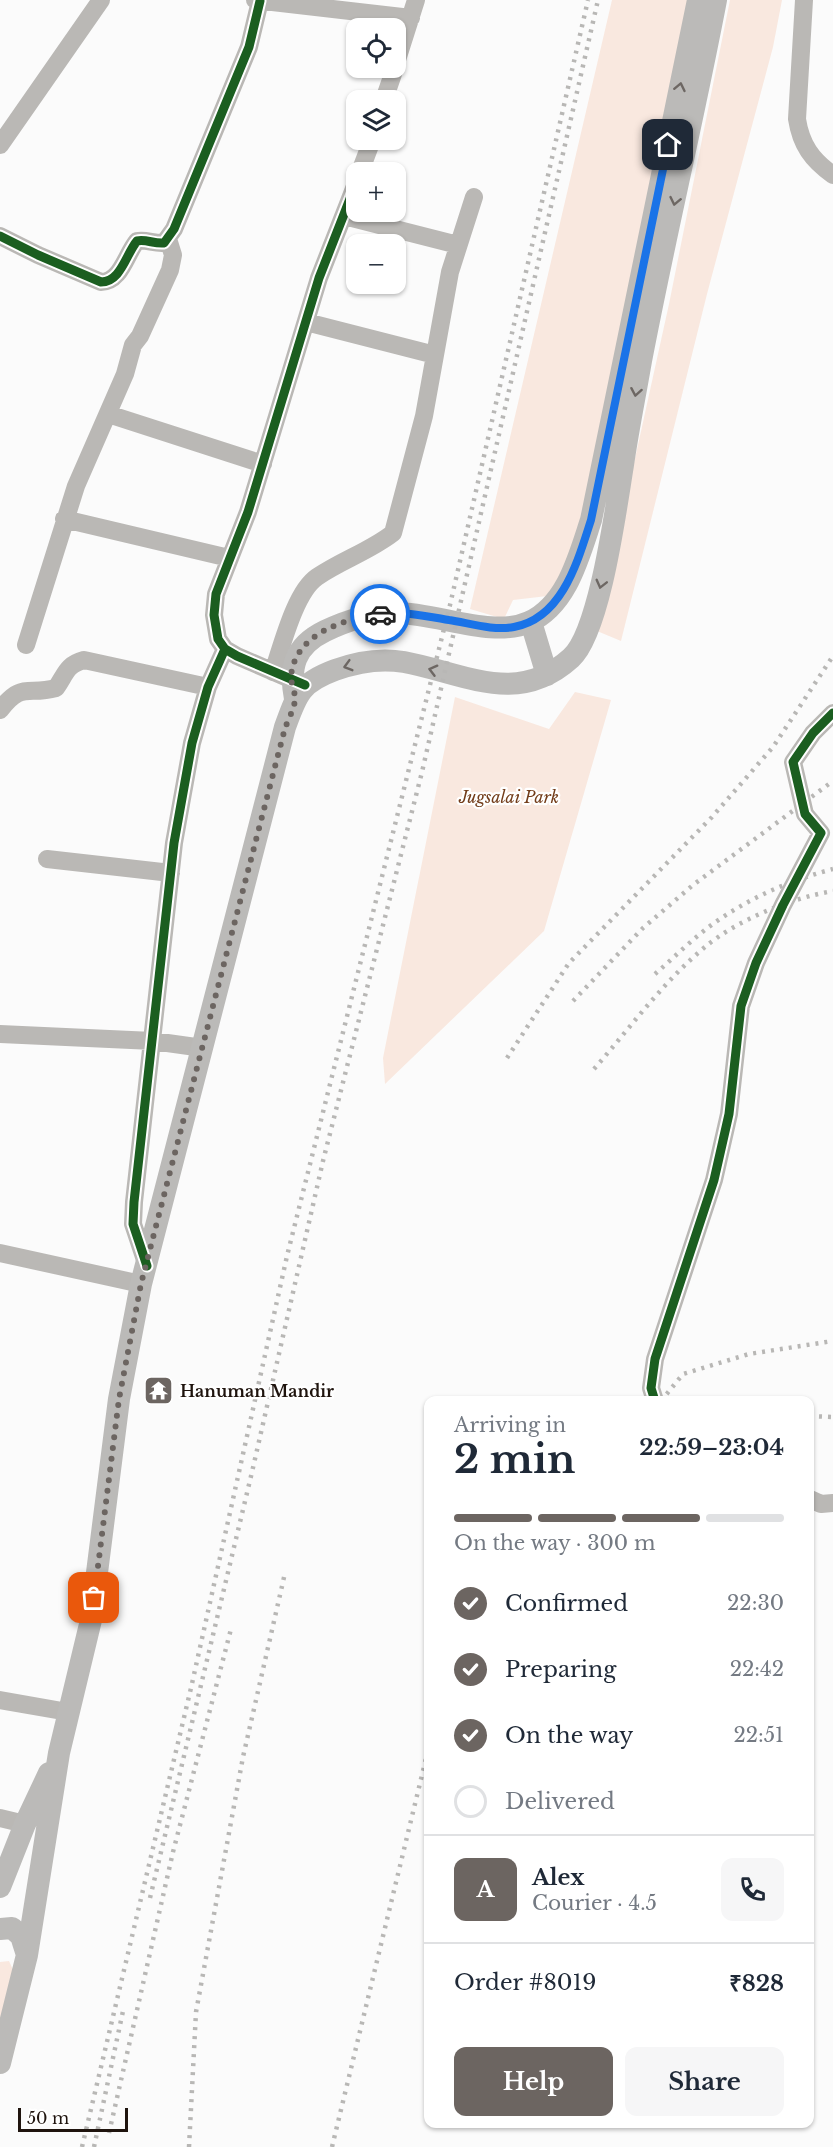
<!DOCTYPE html>
<html lang="en">
<head>
<meta charset="utf-8">
<style>
  :root { --surface:#fff; --page:#f6f6f7; --text:#1f2937; --muted:#747a83; --line:#e0e1e3; --accent:#6c6561 }
  body { margin:0; font-family:"Libre Baskerville",serif; background:var(--page); color:var(--text); height:100vh; display:flex; flex-direction:column; font-size:22px; white-space:nowrap }
  * { box-sizing:border-box; margin:0 }
  p { font-size:20px; color:var(--muted) }
  .icon { flex:none; width:33px; height:33px; fill:none; stroke:currentColor; stroke-width:2; stroke-linecap:round; stroke-linejoin:round }
  .map { position:relative; flex:1; overflow:hidden }
  .drawer { position:absolute; left:424px; top:1396px; width:390px; height:732px; display:flex; flex-direction:column; background:var(--surface); border-radius:12px; box-shadow:0 2px 4px #0004 }
  .drawer>* { flex:none }
  .buttons { position:absolute; left:346px; top:18px; display:grid; gap:12px }
  .buttons a { display:grid; place-items:center; width:60px; height:60px; border-radius:12px; background:var(--surface); box-shadow:0 2px 4px #0004; font-size:30px }
  .scale { position:absolute; left:18px; bottom:15px; width:110px; box-sizing:border-box; padding-left:6px; border:3px solid #1f140e; border-top:0; font-size:16px; line-height:21px; white-space:nowrap; color:#1f140e; -webkit-text-stroke:4px #fff; paint-order:stroke }
  .pin { position:absolute; display:grid; place-items:center; width:51px; height:51px; color:#fff; margin:-26px; border-radius:12px; box-shadow:0 3px 9px #0006 }
  .courier { position:absolute; display:grid; place-items:center; width:60px; height:60px; margin:-30px; border:4px solid #1a73e8; border-radius:50%; background:#fff; color:#222; box-shadow:0 2px 8px #0007 }
  .head em { font-style:normal; font-weight:700 }
  .head div { display:flex; flex-direction:column-reverse }
  .head { display:flex; align-items:center; justify-content:space-between; height:102px; padding:0 30px }
  h1 { font-size:39px; font-weight:700; line-height:45px }
  .bar { display:grid; grid-template-columns:repeat(4,1fr); gap:9px 6px; align-content:center; height:72px; padding:0 30px }
  .bar i { height:8px; border-radius:4px; background:var(--line) }
  .bar .selected { background:var(--accent) }
  .bar p { grid-column:span 4 }
  .line { display:flex; align-items:center; gap:15px; padding:0 30px; border-top:2px solid var(--line) }
  .line div { flex:1 }
  .round { display:grid; place-items:center; flex:none; width:63px; height:63px; border-radius:12px; background:var(--page) }
  ol { padding:0 30px; list-style:none }
  li { display:flex; align-items:center; gap:18px; height:66px }
  li p { margin-inline-start:auto }
  li .icon { padding:6px; border-radius:50%; background:var(--accent); color:#fff; stroke-width:4 }
  li:last-child { color:var(--muted) }
  li i { width:33px; height:33px; border:3px solid var(--line); border-radius:50% }
  .primary-button { display:flex; gap:12px; margin-top:auto; padding:12px 30px }
  .primary-button a { flex:1; height:69px; border-radius:12px; background:var(--accent); color:#fff; font-size:24px; font-weight:700; line-height:69px; text-align:center }
  .primary-button a+a { background:var(--page); color:var(--text) }
  .map>svg:first-child { display:block }
</style>
</head>
<body>
<div class="map">
<svg width="833" height="2147" viewBox="0 0 833 2147">
  <rect width="100%" height="100%" fill="#fbfbfb"/>
  <path fill="#f9e8df" d="M612 0H691L580 534 556 595 513 600 504 619 470 609Z
    M730 0H782L773 47 707 294 621 641 597 631 669 304Z
    M575 692 611 700 544 931 385 1084 383 1058 455 697 549 729Z
    M9 1961 14 1972 0 2025V1962Z"/>
  <g fill="none" stroke-linecap="round" stroke-linejoin="round">
    <path stroke="#bab8b5" stroke-width="18" d="M255 0 411 18
      M804 0 797 119C801 145 812 160 833 175
      M396 63 416 0
      M384 100 395 68
      M0 145 101 0
      M360 172 372 140
      M344 216 458 245
      M0 236 38 255 101 282C121 282 126 254 137 241 146 239 154 244 164 243L174 229 249 47 260 1
      M306 322 435 355
      M108 414 263 464
      M64 519 229 558
      M26 645 76 486 125 374 133 345 140 336 170 270 173 255 168 239
      M273 672C282 646 295 592 317 577 342 560 370 551 393 533L424 416 450 272 474 197
      M304 685 237 656 225 649 218 639 214 615 216 594 248 512 319 278 357 181
      M0 710C22 681 28 696 56 688 66 674 66 665 84 660L208 687
      M47 859 171 873
      M0 1034 153 1041 203 1048
      M0 1253 141 1284
      M147 1266 133 1224 134 1202 174 843 192 743 208 687 225 649
      M655 1401 651 1388 655 1359 714 1180 729 1114 741 1006 756 963 783 905 821 833 805 814 793 762 813 733 833 713
      M810 1499 821 1504 833 1503
      M0 1700 68 1712
      M0 1818 25 1824"/>
    <path stroke="#bbbab8" stroke-width="22" d="M531 622 547 675
      M295 699C289 668 294 646 325 631 346 621 370 613 394 613 436 612 492 639 529 622 567 605 579 556 591 520L698 0
      M0 1887 25 1824 49 1773
      M0 1929 12 1928 21 1936 27 1955
      M0 2063 27 1955 59 1753 91 1620 119 1399 141 1284 285 727C297 694 300 683 335 670 357 662 381 658 404 662 464 673 517 707 571 658 600 632 616 507 623 465 628 430 635 396 641 361 664 240 693 121 716 0"/>
    <path stroke="#b8b7b5" stroke-width="4.5" stroke-dasharray="3 6" stroke-linecap="butt" d="M655 974C677 955 698 933 723 917 758 894 792 880 833 869
      M573 1001 643 928 693 885 833 781
      M507 1058 569 963 712 817 773 747 833 656
      M594 1069C630 1028 663 982 705 947 737 920 791 898 833 891
      M661 1401 683 1374 749 1354 833 1341
      M810 1416 833 1417
      M150 1898 252 1472 323 1161 422 772 598 0
      M109 2133 173 1852 231 1629
      M82 2147 191 1688 287 1256 450 605 588 0
      M94 2147 123 2011
      M189 2147 196 2012 243 1757 285 1573
      M332 2147 429 1746"/>
    <defs>
      <path id="cycleway" d="M0 236 38 255 101 282C121 282 126 254 137 241 146 239 154 244 164 243L174 229 249 47 260 1
        M305 685 237 656 225 649 218 639 214 615 216 594 248 512 319 278 357 181
        M147 1266 133 1224 134 1202 174 843 192 743 208 687 225 649
        M655 1401 651 1388 655 1359 714 1180 729 1114 741 1006 756 963 783 905 821 833 805 814 793 762 813 733 833 713"/>
    </defs>
    <use href="#cycleway" stroke="#fff" stroke-width="13"/>
    <use href="#cycleway" stroke="#1b5e20" stroke-width="9"/>
  </g>
  <defs><path id="oneway-chevron" d="M-2-3.5L2.5 0L-2 3.5" fill="none" stroke-width="1.6" stroke-linecap="round" stroke-linejoin="round" transform="scale(1.5)"/></defs>
  <g stroke="#6d6763">
    <use href="#oneway-chevron" transform="translate(680 87) rotate(-78)"/>
    <use href="#oneway-chevron" transform="translate(675 201) rotate(102)"/>
    <use href="#oneway-chevron" transform="translate(636 392) rotate(100)"/>
    <use href="#oneway-chevron" transform="translate(601 584) rotate(104)"/>
    <use href="#oneway-chevron" transform="translate(348 666) rotate(164)"/>
    <use href="#oneway-chevron" transform="translate(433 670) rotate(-165)"/>
  </g>
  <g fill="none" stroke-linecap="round" stroke-linejoin="round">
    <path stroke="#6c6561" stroke-width="6" stroke-dasharray="0 10.8" d="M94 1598 119 1399 141 1284 285 728C289 718 296 705 295 696 294 690 291 683 291 677 294 634 344 619 380 614"/>
    <path stroke="#1a73e8" stroke-width="8" d="M380 614C404 611 426 616 449 620 469 623 493 631 514 627 563 618 578 560 591 520L668 145"/>
  </g>
  <defs>
    <symbol id="temple-square" viewBox="-11 -11 22 22"><rect x="-9" y="-9" width="18" height="18" rx="4" fill="#6c6561" stroke="#fff"/><path d="M0-6L5-2H3V0L6.5 2.5H4V6H1.5V3h-3V6H-4V2.5H-6.5L-3 0V-2H-5Z" fill="#fff"/></symbol>
  </defs>
  <g fill-rule="evenodd">
    <use href="#temple-square" x="142" y="1374" width="33" height="33"/>
  </g>
  <g text-anchor="middle" stroke-width="4.5" stroke-linejoin="round" paint-order="stroke">
    <g font-size="16" font-style="italic" fill="#723c19" stroke="#fff">
      <text x="509" y="803">Jugsalai Park</text>
    </g>
    <g font-size="16" font-weight="bold" fill="#1f140e" stroke="#fff" text-anchor="start">
      <text x="180" y="1397">Hanuman Mandir</text>
    </g>
  </g>
</svg>
<div class="buttons">
<a><svg class="icon" aria-label="locate" viewBox="0 0 24 24"><circle cx="12" cy="12" r="6"/><path d="M12 2v4M12 18v4M2 12h4M18 12h4"/></svg></a>
<a><svg class="icon" aria-label="layers" viewBox="0 0 24 24"><path d="M12 4l9 5-9 5-9-5zM3 14l9 5 9-5"/></svg></a>
<a>+</a>
<a>−</a>
</div>
<div class="scale">50 m</div>
<div class="pin" style="left:94px;top:1598px;background:#ea580c"><svg class="icon" aria-label="bag" viewBox="0 0 24 24"><path d="M5 8h14l-1 12H6zM9 8a3 3 0 0 1 6 0"/></svg></div>
<div class="pin" style="left:668px;top:145px;background:#1f2937"><svg class="icon" aria-label="home" viewBox="0 0 24 24"><path d="M3 11l9-7 9 7M6 9v11h12V9"/></svg></div>
<div class="courier" style="left:380px;top:614px"><svg class="icon" aria-label="car" viewBox="0 0 24 24"><path d="M5 17H2v-5l4-1 3-4h7l3 4 3 1v5h-3M9 17h6M6 11h13"/><circle cx="7" cy="17" r="2"/><circle cx="17" cy="17" r="2"/></svg></div>
<section class="drawer">
<div class="head"><div><h1>2 min</h1><p>Arriving in</p></div><em>22:59–23:04</em></div>
<div class="bar"><i class="selected"></i><i class="selected"></i><i class="selected"></i><i></i><p>On the way · 300 m</p></div>
<ol>
<li><svg class="icon" aria-label="check" viewBox="0 0 24 24"><path d="M5 12l5 5 9-10"/></svg>Confirmed<p>22:30</p></li>
<li><svg class="icon" aria-label="check" viewBox="0 0 24 24"><path d="M5 12l5 5 9-10"/></svg>Preparing<p>22:42</p></li>
<li><svg class="icon" aria-label="check" viewBox="0 0 24 24"><path d="M5 12l5 5 9-10"/></svg>On the way<p>22:51</p></li>
<li><i></i>Delivered</li>
</ol>
<div class="line" style="height:108px"><b class="round" style="background:var(--accent);color:#fff">A</b><div><b>Alex</b><p>Courier · 4.5</p></div><a class="round"><svg class="icon" aria-label="phone" viewBox="0 0 24 24"><path d="M5 4h4l2 5-3 2q2 4 5 5l2-3 5 2v4C11 20 4 13 5 4z"/></svg></a></div>
<div class="line" style="height:78px"><div>Order #8019</div><b>₹828</b></div>
<div class="primary-button"><a>Help</a><a>Share</a></div>
</section>
</div>
</body>
</html>
